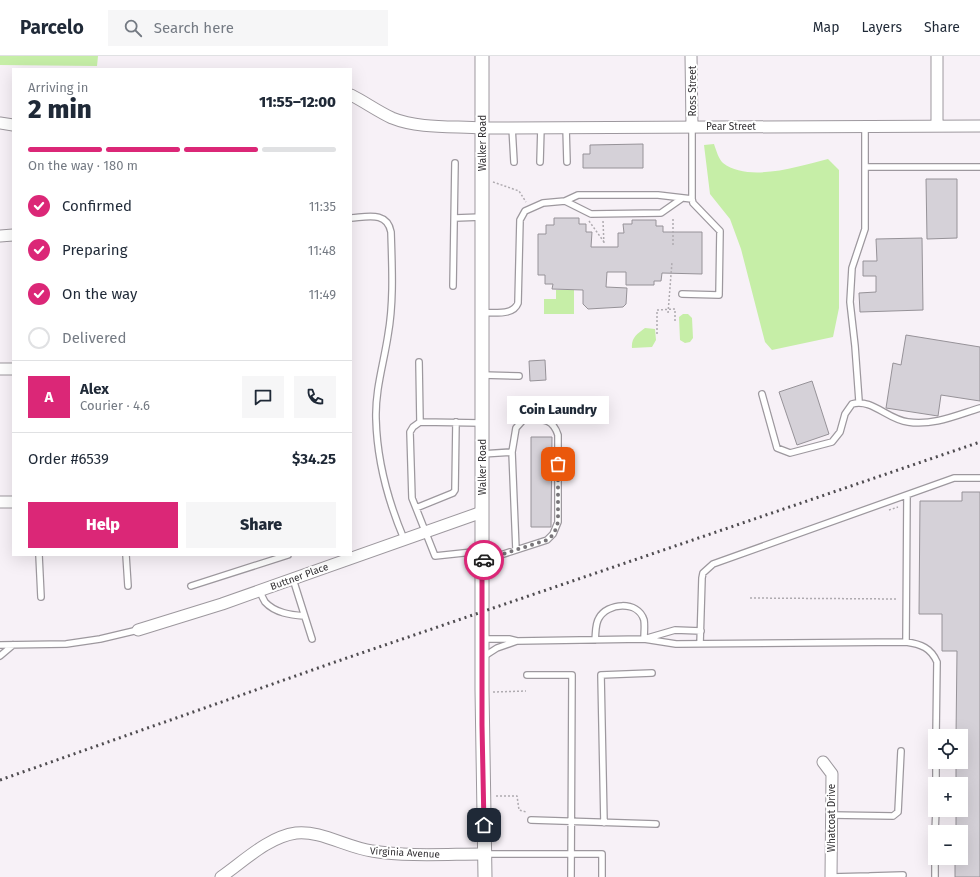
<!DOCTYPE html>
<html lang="en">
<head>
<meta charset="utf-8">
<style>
  :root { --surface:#fff; --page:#f6f6f7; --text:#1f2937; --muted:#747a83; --line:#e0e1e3; --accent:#db2777 }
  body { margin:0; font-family:"Fira Sans",sans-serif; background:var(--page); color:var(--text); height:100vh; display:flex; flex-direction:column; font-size:15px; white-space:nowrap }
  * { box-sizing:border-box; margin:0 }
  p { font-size:13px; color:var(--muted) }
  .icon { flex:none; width:22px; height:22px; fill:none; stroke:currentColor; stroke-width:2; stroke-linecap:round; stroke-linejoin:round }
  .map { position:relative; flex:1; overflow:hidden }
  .details { position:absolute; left:12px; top:12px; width:340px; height:488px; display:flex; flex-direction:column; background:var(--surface); border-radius:0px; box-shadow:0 4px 16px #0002 }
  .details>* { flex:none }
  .tools { position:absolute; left:928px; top:673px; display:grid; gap:8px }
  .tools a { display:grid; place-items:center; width:40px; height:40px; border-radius:0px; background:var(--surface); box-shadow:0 4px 16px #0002; font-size:20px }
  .pin { position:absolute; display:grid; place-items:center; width:34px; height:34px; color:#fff; margin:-17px; border-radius:8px; box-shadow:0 2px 6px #0006 }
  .courier { position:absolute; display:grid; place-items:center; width:40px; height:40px; margin:-20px; border:3px solid #db2777; border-radius:50%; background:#fff; color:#222; box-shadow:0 1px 5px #0007 }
  .bubble { position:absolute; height:28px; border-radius:0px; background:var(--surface); box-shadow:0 4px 16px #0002; font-size:13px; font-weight:800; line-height:28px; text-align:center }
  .head em { font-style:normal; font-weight:800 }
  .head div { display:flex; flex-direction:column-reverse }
  .head { display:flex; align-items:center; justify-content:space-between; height:68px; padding:0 16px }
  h1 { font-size:26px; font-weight:800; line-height:30px }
  .bar { display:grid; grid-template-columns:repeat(4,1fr); gap:6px 4px; align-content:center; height:48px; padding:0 16px }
  .bar i { height:5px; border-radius:3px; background:var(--line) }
  .bar .on { background:var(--accent) }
  .bar p { grid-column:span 4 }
  .line { display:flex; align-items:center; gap:10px; padding:0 16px; border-top:1px solid var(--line) }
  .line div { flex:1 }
  .round { display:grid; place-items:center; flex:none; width:42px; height:42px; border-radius:0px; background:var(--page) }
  ol { padding:0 16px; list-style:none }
  li { display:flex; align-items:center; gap:12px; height:44px }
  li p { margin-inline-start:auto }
  li .icon { padding:4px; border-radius:50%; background:var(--accent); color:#fff; stroke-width:4 }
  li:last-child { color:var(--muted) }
  li i { width:22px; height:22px; border:2px solid var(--line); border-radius:50% }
  .primary-button { display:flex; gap:8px; margin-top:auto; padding:8px 16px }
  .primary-button a { flex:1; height:46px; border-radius:0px; background:var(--accent); color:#fff; font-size:16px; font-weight:800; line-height:46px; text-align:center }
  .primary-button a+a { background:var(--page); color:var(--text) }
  header { display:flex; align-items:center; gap:24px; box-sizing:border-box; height:56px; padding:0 20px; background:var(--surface); border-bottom:1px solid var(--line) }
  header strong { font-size:19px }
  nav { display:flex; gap:22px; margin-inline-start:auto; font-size:14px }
  .search { width:280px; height:36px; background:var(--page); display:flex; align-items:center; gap:10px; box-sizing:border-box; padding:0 14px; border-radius:0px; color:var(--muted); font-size:15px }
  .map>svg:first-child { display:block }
</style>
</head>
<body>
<header>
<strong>Parcelo</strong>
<div class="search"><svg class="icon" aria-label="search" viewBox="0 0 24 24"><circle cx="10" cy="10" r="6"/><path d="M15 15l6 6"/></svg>Search here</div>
<nav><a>Map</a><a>Layers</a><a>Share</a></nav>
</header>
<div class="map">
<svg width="980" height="821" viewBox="0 0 980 821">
  <rect width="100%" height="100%" fill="#f7f1f7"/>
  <path fill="#c6eea7" d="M0 0H98L97 10 0 9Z
    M714 88C716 94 719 104 723 107 749 127 800 110 828 103L839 114V252L833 281 772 294 765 286 741 193 730 163 710 138 704 89Z
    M556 234H574V258H544V243H556Z
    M683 258H688L692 262 693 282 690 286 685 287 680 284 679 261Z
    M645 272 655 273 656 284 652 291 632 292C631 282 637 278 645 272Z"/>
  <path fill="#d5d1d8" stroke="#969298" d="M643 88V112H583V98H590V89Z
    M926 123H957V182L927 183Z
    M554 162H579V168H586V176H592L591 191H618V177H624L623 168H632V164H656V170H663V176H702V218L662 217 661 225H654V229H626V216H607L606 231 627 232 626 248 623 251 588 253 583 248V234L552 233 553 228H545V219H538V178H546V169H554Z
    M922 182 923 254 860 256 859 237 876 236V220H863V205H877L876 183Z
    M906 279 980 291V345L941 339 938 360 886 352 893 307 901 309Z
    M545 304 546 324 530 325 529 305Z
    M812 325 829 378 797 389 779 336Z
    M531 381H552L551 471H531Z
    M962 436H980V821H955V802H961V776H956V754H961V728H956V706H961V680H956L957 595H942V558H919L920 445H962Z"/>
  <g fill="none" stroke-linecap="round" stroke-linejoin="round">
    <defs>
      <path id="service" d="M512 71 514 106
        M566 71 567 106
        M540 106 541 71
        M865 111H980
        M565 145 578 139H658L692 143
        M351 162C367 161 387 155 391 176 392 210 394 245 388 279 384 306 375 334 376 363 377 404 388 445 404 483
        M455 162 482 161
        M453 230 455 107
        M682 238 719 239 720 175 693 147 692 143V70
        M482 257C495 256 513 260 518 247L520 164 525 155 543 147 565 145 591 158 661 157 681 143
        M419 306 420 366 413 371 410 376 412 442 435 500 482 495
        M482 319 519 320
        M762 338 777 392 790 397 832 386 840 376 845 358 852 348C872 342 888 364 908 366 933 370 957 359 980 352
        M859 345 855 290 850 246 852 212 865 173V70
        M420 366 482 367
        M512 396 516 494
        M416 452 453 437 455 434 456 366
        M39 499 41 541
        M126 499 128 530
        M482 505 547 484 553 478 558 466V379C552 360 540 364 524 363L516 372 512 396 482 398
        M293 523 312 583
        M191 530 288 499
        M260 534C261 538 263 543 265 546 275 557 291 559 304 560
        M701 575 675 574 644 583 676 588 906 586C921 588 931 592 937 606L936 680
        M482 583H509L517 585 644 583C644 577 645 570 644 564 638 544 607 547 599 562 595 568 596 577 595 584
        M906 586 907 439
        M700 588 702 522 703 517 713 508 954 422H980
        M0 589 66 588 100 583 138 574
        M0 600 13 589
        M483 601 497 592 517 585
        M527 619H572L571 821
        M936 728V706
        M831 759 893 760 898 756 901 695
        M531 764 656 768
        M604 767 601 619 652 617
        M935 776 936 754
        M485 798H602V821
        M870 820 903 819
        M831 821 870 820V821
        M935 821V802"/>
      <path id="minor" d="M691 0 692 70
        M937 0V70
        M351 39C365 46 377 55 392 62 419 73 453 70 482 72L980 70
        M0 67 13 69
        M0 180 13 179
        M0 313H13
        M0 446H13
        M138 574 222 548 482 456
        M823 706 832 718 831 821
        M221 821C244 805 268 781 296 777 320 774 348 792 372 795 409 801 447 798 484 798"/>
      <path id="tertiary" d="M482 0V634L485 821"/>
    </defs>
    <use href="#service" stroke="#9d989e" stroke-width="8"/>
    <use href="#minor" stroke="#9d989e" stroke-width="13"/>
    <use href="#tertiary" stroke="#9d989e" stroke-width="15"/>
    <path stroke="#afabb0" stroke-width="1.5" stroke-dasharray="2 2" stroke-linecap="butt" d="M493 126 519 135 526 146
      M673 163V189
      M589 165 604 186
      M603 165 604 189
      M668 257 672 206
      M657 278V254L675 253V266
      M889 454 898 451
      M750 542 898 543
      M493 636 526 635
      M496 740H517L519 754 526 756"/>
    <use href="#service" stroke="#fff" stroke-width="5.5"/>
    <use href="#minor" stroke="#fff" stroke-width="11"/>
    <use href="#tertiary" stroke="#fff" stroke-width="13"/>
    <path stroke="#4f4c50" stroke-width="3" stroke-dasharray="2 4" stroke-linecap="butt" d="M0 724 338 605 980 386"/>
  </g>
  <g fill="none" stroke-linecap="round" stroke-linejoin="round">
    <path stroke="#787579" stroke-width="4" stroke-dasharray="0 7.2" d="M484 504 547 484 554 478 558 466V408"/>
    <path stroke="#db2777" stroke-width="5" d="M484 504 482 505V669L484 769"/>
  </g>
  <g text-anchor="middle" stroke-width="4" stroke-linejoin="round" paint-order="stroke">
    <g font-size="10" fill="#343235" stroke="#fff">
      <text transform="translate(692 35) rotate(-90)" y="4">Ross Street</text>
      <text x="731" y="74">Pear Street</text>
      <text transform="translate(482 87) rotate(-90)" y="4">Walker Road</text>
      <text transform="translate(482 411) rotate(-90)" y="4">Walker Road</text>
      <text transform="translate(299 520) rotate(-20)" y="4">Buttner Place</text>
      <text transform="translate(831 762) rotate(-90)" y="4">Whatcoat Drive</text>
      <text transform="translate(405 796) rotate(3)" y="4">Virginia Avenue</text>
    </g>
  </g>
</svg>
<div class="tools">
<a><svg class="icon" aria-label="locate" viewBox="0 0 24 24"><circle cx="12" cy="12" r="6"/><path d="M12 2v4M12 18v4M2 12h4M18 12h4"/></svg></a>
<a>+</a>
<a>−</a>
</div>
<div class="pin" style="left:558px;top:408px;background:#ea580c"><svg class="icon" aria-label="bag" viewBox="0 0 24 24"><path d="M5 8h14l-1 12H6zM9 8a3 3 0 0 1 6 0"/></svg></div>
<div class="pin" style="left:484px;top:769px;background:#1f2937"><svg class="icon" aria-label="home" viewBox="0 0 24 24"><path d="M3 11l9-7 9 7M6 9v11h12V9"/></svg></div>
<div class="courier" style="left:484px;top:504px"><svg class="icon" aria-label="car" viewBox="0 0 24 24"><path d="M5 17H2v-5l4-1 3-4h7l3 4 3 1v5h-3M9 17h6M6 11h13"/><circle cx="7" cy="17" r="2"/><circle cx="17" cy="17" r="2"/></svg></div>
<div class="bubble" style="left:507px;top:340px;width:102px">Coin Laundry</div>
<section class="details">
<div class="head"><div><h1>2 min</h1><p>Arriving in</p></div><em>11:55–12:00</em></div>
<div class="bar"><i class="on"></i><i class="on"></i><i class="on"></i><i></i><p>On the way · 180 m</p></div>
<ol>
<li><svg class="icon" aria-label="check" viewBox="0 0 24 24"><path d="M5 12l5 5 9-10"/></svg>Confirmed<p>11:35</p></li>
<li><svg class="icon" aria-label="check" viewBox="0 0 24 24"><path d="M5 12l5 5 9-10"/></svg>Preparing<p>11:48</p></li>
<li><svg class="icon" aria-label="check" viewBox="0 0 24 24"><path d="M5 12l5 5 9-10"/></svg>On the way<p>11:49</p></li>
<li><i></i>Delivered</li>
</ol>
<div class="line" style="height:72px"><b class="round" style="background:var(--accent);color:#fff">A</b><div><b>Alex</b><p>Courier · 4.6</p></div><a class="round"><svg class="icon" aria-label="chat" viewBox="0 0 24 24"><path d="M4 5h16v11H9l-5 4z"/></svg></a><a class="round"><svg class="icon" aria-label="phone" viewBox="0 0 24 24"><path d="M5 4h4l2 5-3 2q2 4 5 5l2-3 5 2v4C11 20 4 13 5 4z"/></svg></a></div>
<div class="line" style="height:52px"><div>Order #6539</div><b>$34.25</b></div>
<div class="primary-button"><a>Help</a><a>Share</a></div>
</section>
</div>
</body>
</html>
